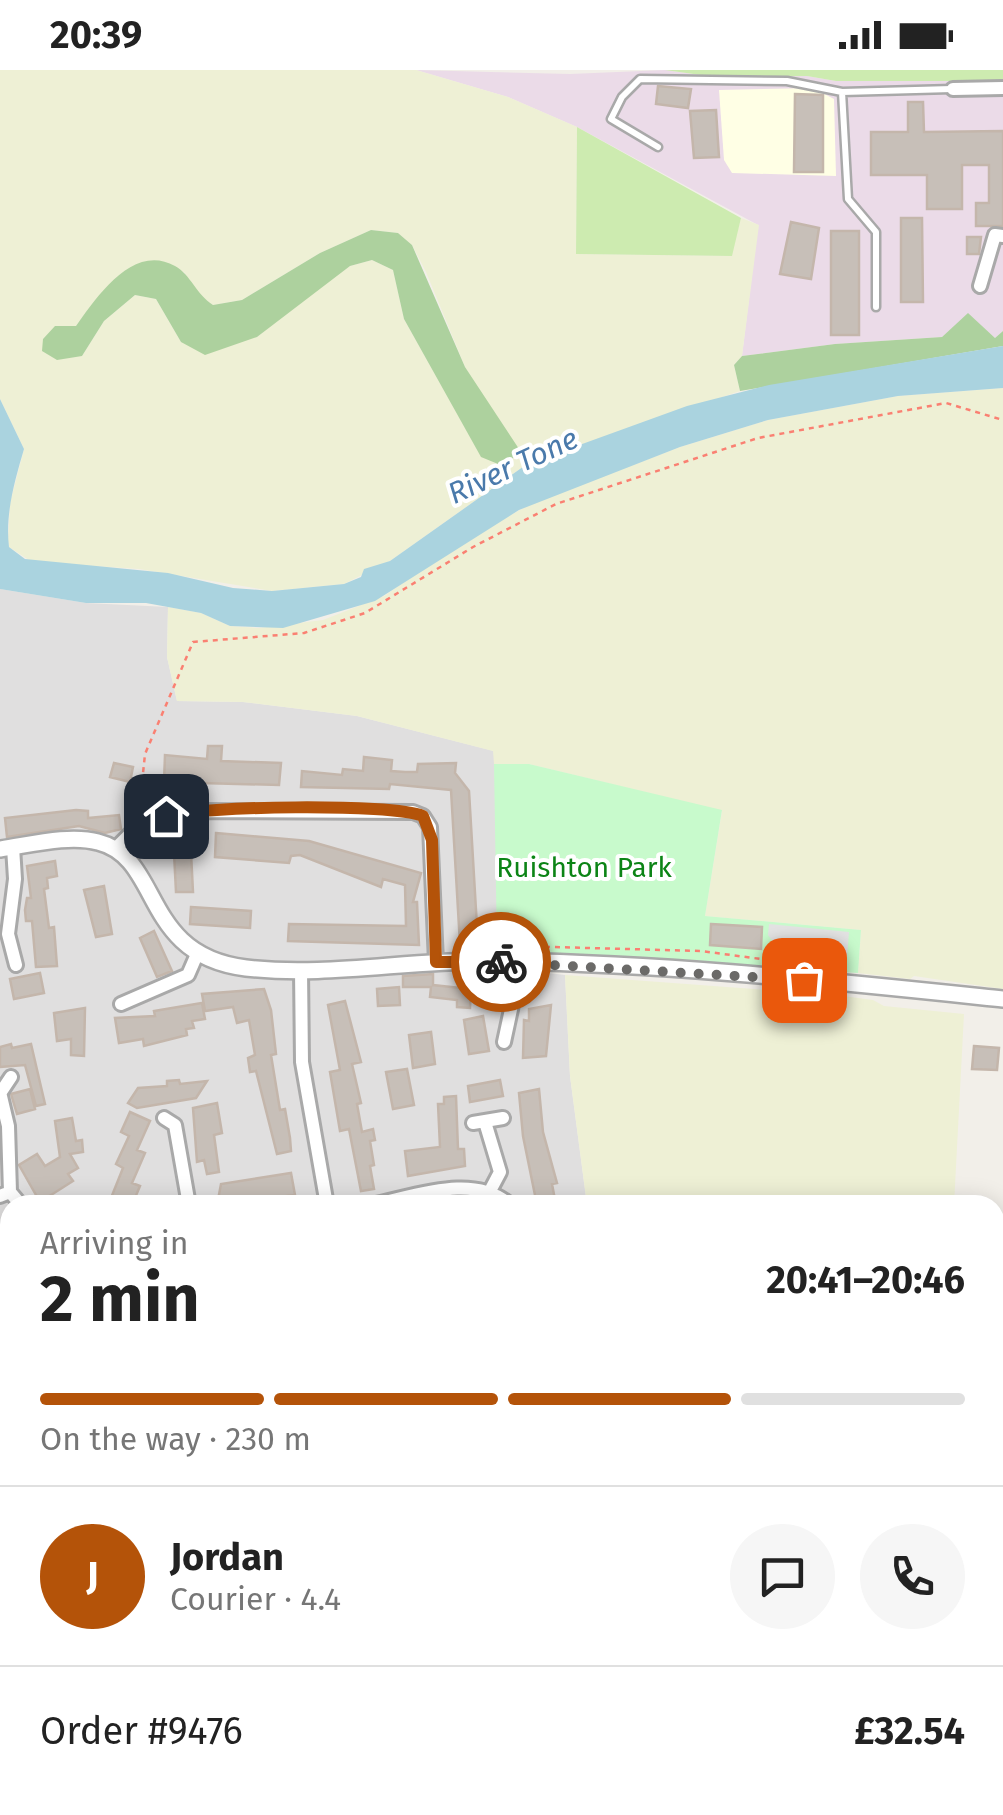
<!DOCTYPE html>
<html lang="en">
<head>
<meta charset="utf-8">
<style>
  :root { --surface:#fff; --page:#f6f6f6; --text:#222; --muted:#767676; --line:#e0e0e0; --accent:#b45309 }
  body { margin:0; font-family:"Fira Sans",sans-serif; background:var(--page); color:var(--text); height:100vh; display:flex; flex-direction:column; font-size:38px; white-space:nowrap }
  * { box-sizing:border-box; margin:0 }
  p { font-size:32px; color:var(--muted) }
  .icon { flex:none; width:55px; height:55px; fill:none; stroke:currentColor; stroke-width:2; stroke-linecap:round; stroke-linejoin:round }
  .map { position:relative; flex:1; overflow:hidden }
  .drawer { position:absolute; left:0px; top:1125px; width:1005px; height:620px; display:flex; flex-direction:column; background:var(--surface); border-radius:30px 30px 0 0; box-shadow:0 5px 25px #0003 }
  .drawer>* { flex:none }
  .pin { position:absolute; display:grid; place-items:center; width:85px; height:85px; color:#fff; margin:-42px; border-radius:20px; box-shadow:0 5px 15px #0006 }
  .courier { position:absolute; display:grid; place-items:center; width:100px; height:100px; margin:-50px; border:8px solid #b45309; border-radius:50%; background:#fff; color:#222; box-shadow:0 2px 12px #0007 }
  .head em { font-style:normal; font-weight:700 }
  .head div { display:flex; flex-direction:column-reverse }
  .head { display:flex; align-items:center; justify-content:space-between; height:170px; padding:0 40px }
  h1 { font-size:65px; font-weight:700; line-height:75px }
  .bar { display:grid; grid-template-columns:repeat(4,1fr); gap:15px 10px; align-content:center; height:120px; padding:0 40px }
  .bar i { height:12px; border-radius:8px; background:var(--line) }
  .bar .selected { background:var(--accent) }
  .bar p { grid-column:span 4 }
  .line { display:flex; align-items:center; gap:25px; padding:0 40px; border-top:2px solid var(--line) }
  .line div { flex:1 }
  .round { display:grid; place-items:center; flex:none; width:105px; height:105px; border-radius:52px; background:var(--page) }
  .status { display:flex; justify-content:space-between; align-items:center; height:70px; padding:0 50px; background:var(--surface); direction:ltr }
  .status svg { height:28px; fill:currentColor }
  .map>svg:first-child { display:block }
</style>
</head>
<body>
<div class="status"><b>20:39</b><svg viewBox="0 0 49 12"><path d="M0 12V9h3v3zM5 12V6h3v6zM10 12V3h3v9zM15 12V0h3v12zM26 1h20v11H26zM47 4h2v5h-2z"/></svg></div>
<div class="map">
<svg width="1003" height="1745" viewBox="0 0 1003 1745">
  <rect width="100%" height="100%" fill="#f2efe9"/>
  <path fill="#e0dfdf" d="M0 519 86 533 168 537 167 587 177 631 243 632 357 646 494 681 500 848 497 897 565 905 570 1006 587 1135H10V1465L0 1467Z
    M10 1507V1585L0 1559V1508Z
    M147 1735H269L259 1736V1745H150Z"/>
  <path fill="#ebdbe8" d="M416 0 570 4 665 0 715 7 807 6 836 11H1003V261L995 268 968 244 942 267 835 274 742 286 758 155 577 57 508 27Z"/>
  <path fill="#ffffe5" d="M813 18 834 29 836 106 732 103 724 90 719 20Z"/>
  <path fill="#eef0d5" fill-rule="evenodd" d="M0 0H416L508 27 577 57 576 184 731 186 741 148 759 155 742 286 734 295 740 321 527 394 390 491 344 514 272 521 139 499 32 492 9 477 8 470 10 433 24 379 0 329ZM371 160 398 163 412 175 426 202 465 297 486 334 481 386 404 249 393 200 372 190 350 196 314 221 257 267 181 272 156 229 135 225 104 251 82 286 43 269 55 257 76 256 89 238 184 202 195 223 213 235 242 230 320 183Z
    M1003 318V919L914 906 910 909 858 903 861 860 705 846 722 741 529 694H494L493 681 357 646 243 632 177 631 167 587 168 537 201 543 230 556 258 558 323 550 384 526 471 466 533 433 680 377 768 350 898 326Z
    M565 905 835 925 873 930 884 936 964 944 954 1135H587L570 1006Z
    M995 1259H1003V1745H259L258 1736 269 1735H995Z
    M10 1465V1507L0 1508V1467Z
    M0 1559 10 1585V1735H133L135 1745H0Z"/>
  <path fill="#cdebb0" d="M665 0H1003V11H836L807 6 715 7Z
    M577 57 741 148 732 186 576 184Z"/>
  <path fill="#add19e" d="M371 160 398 163 412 175 465 297 521 382 503 396 481 387 404 249 393 200 372 190 350 196 257 267 205 285 181 272 156 229 135 225 104 251 82 286 57 290 42 281 43 269 55 256H76C96 228 133 172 175 196 191 205 196 224 213 235L242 230 320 183Z
    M968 243 995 268 1003 261V276L740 321 734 295 742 286 835 274 942 267Z"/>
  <path fill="#c8facc" d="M494 694H529L722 740 705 846 861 860 858 903 497 880Z"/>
  <path fill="#e2e2e2" d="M769 854 849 862 846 900 779 892 780 881 768 865Z"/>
  <path fill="#aad3df" d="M1003 276V318L898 326 768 350 680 377 519 440 375 531 283 558 230 556 201 543 146 533H86L0 519V329L24 379C15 410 5 443 9 477L25 489 168 503 233 518 272 521 344 514 361 507 364 499 390 491 527 394 687 336 769 315Z"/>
  <path fill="#c7bfb8" stroke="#c4b6ab" stroke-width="2.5" d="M658 16 691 19 688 38 656 34Z
    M795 24 823 25V102H794Z
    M908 32H923L924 62 1003 61V156H976V133H989V95H962V139H927V105H871V62H908Z
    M716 40 719 87 694 88 690 41Z
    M901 148H922L923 232H901Z
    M791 152 819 158 811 209 780 204Z
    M831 161H859V265H831Z
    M967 167H981L979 184H967Z
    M208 676H222L221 691 281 693 279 715 164 712 165 685 207 689Z
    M364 687 392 690 391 701 405 702H417L418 694 456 693 455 703 469 721 478 874H460L451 720 390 714 389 719 301 717 302 701 342 705 343 699 363 701Z
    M114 693 133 697 130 712 110 707Z
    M144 710H160L161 738H144Z
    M76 740 88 741V748L119 745 121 759 105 763 79 756 7 767 5 748Z
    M173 763H190L193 822H176Z
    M216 763 309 771 421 803 413 832H417L419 875 288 871 289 854 406 856 405 815 383 809 381 817 300 785 291 786 289 793 215 787Z
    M55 791 57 806 47 808 48 818 44 819 49 858 54 857 57 896 36 897 32 851H26L25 840 27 828H31L27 796Z
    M104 816 112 864 96 867 84 820Z
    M191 837 251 841 250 858 190 854Z
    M711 854 762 857 761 879 710 875Z
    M154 861 172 901 157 907 140 868Z
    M40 903 44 923 14 929 10 909Z
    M433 904V915L471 919 470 938 457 937V930L430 927 431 917H403V906Z
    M474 904 502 906 501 920 473 923Z
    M399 917 400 935 378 936 377 919Z
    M264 919 271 940 276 984 271 985 280 1040 285 1039 290 1068 291 1081 277 1084 256 1001 250 1002 248 988 255 985 249 950 237 953 233 937 205 941 202 924Z
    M345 931 361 992 352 994 361 1033 357 1034 362 1062 373 1059 375 1070 370 1071 374 1095 370 1096 374 1119 361 1121 349 1059 340 1061 330 1002 340 1000 328 935Z
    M202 933 205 949 192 951 194 958 186 959 187 965 144 976 143 969 119 973 115 948 155 946 154 941Z
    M551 935 546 986 523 988 524 950 529 951V939Z
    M85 938 84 986 71 985V969L57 971 54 943Z
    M483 946 489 981 469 984 464 950Z
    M431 962 435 994 413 998 409 965Z
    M11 974 12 978 31 974 45 1034 36 1036 25 995 0 997V977Z
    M974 976 999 978 997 1000 972 999Z
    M407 999 414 1035 393 1039 386 1002Z
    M179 1010 180 1014 207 1011 196 1028 137 1038 128 1033 138 1018 167 1016V1011Z
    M500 1010 503 1026 470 1032 468 1016Z
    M30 1019 35 1039 17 1044 11 1024Z
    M539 1019 543 1062 557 1113 552 1114 556 1135H537L523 1066 519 1023Z
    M456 1026 458 1079H464L465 1096 408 1106 405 1081 440 1077 438 1034H444V1027Z
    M217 1033 222 1063 214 1065 219 1102 207 1104 204 1090 197 1092 193 1038Z
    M130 1042 150 1051 137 1080 145 1083 132 1113 140 1116 132 1135H117L118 1131 111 1128 123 1098 116 1094 129 1066 121 1062Z
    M72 1048 76 1071 82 1070 83 1082 70 1084 78 1098 68 1104 73 1111 40 1132 19 1095 37 1084 45 1096 60 1087 55 1051Z
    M291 1103 295 1125 217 1135 221 1114Z"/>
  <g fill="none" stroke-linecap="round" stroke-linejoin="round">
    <defs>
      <path id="service" d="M658 77 611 49 622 27 640 9 787 11 842 22
        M876 237V162L848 129 842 22 952 19"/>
      <path id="minor" d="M953 19 1003 18
        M980 216 995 165 1003 166
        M13 777 15 809 8 864 16 895
        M115 779 140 754 186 741 413 742 423 746 430 757 436 892
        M301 900 302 992 327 1135
        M121 934 188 905 198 882
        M504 972 521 893
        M0 1022 8 1056 10 1122 0 1126
        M1 1022 11 1007
        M164 1048 175 1055 189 1135
        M485 1052 500 1102 490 1121
        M473 1053 503 1048
        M10 1122 21 1135
        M328 1135H352
        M371 1135C413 1127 474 1102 510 1135
        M9 1214H10
        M0 1322 10 1340
        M139 1735 140 1745
        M215 1745H216"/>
      <path id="tertiary" d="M0 779C29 775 69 764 98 772 163 788 140 885 246 898 324 907 403 891 481 891 655 892 830 911 1003 929"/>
    </defs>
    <use href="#service" stroke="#a9a9a9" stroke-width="11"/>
    <use href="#minor" stroke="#a9a9a9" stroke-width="18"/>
    <use href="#tertiary" stroke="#a9a9a9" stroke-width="20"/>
    <path stroke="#fa8072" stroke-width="2.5" stroke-dasharray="5 5" stroke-linecap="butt" d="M139 742 145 684 193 572 304 563 365 543 473 477 556 434 758 368 946 333 1003 350
      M515 876 701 881 761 889
      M995 1698 1003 1697
      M237 1745 252 1738 299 1735"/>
    <use href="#service" stroke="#fff" stroke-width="6"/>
    <use href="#minor" stroke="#fff" stroke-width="12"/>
    <use href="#tertiary" stroke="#fff" stroke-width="15"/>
  </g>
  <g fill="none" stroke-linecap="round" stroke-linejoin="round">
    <path stroke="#6b6a68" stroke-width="10" stroke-dasharray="0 18" d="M501 892 804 910"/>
    <path stroke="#b45309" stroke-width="12" d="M166 746C202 736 390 733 423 746L432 770 436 892H501"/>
  </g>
  <g text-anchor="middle" stroke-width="8" stroke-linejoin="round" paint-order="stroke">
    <g font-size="28" fill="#0c8416" stroke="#fff">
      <text x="584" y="807">Ruishton Park</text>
    </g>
    <g font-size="30" font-style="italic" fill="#4a7aab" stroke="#fff">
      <text transform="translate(513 396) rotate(-25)" y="10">River Tone</text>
    </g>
  </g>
</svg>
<div class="pin" style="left:804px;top:910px;background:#ea580c"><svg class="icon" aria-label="bag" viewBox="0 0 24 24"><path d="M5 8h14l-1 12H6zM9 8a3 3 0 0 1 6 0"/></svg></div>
<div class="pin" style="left:166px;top:746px;background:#1f2937"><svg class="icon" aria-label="home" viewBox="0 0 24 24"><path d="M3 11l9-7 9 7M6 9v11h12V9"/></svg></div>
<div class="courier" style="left:501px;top:892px"><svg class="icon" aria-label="bike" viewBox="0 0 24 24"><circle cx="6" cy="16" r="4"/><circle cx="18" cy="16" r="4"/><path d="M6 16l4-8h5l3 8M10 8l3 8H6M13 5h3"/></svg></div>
<section class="drawer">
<div class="head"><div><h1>2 min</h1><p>Arriving in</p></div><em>20:41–20:46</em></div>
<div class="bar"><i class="selected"></i><i class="selected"></i><i class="selected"></i><i></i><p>On the way · 230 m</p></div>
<div class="line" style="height:180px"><b class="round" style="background:var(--accent);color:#fff">J</b><div><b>Jordan</b><p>Courier · 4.4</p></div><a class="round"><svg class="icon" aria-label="chat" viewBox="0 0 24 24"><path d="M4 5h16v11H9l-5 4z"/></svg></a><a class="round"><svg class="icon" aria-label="phone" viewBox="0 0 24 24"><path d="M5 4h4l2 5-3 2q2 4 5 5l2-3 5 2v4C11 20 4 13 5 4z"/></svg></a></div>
<div class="line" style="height:130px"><div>Order #9476</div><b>£32.54</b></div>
</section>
</div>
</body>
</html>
